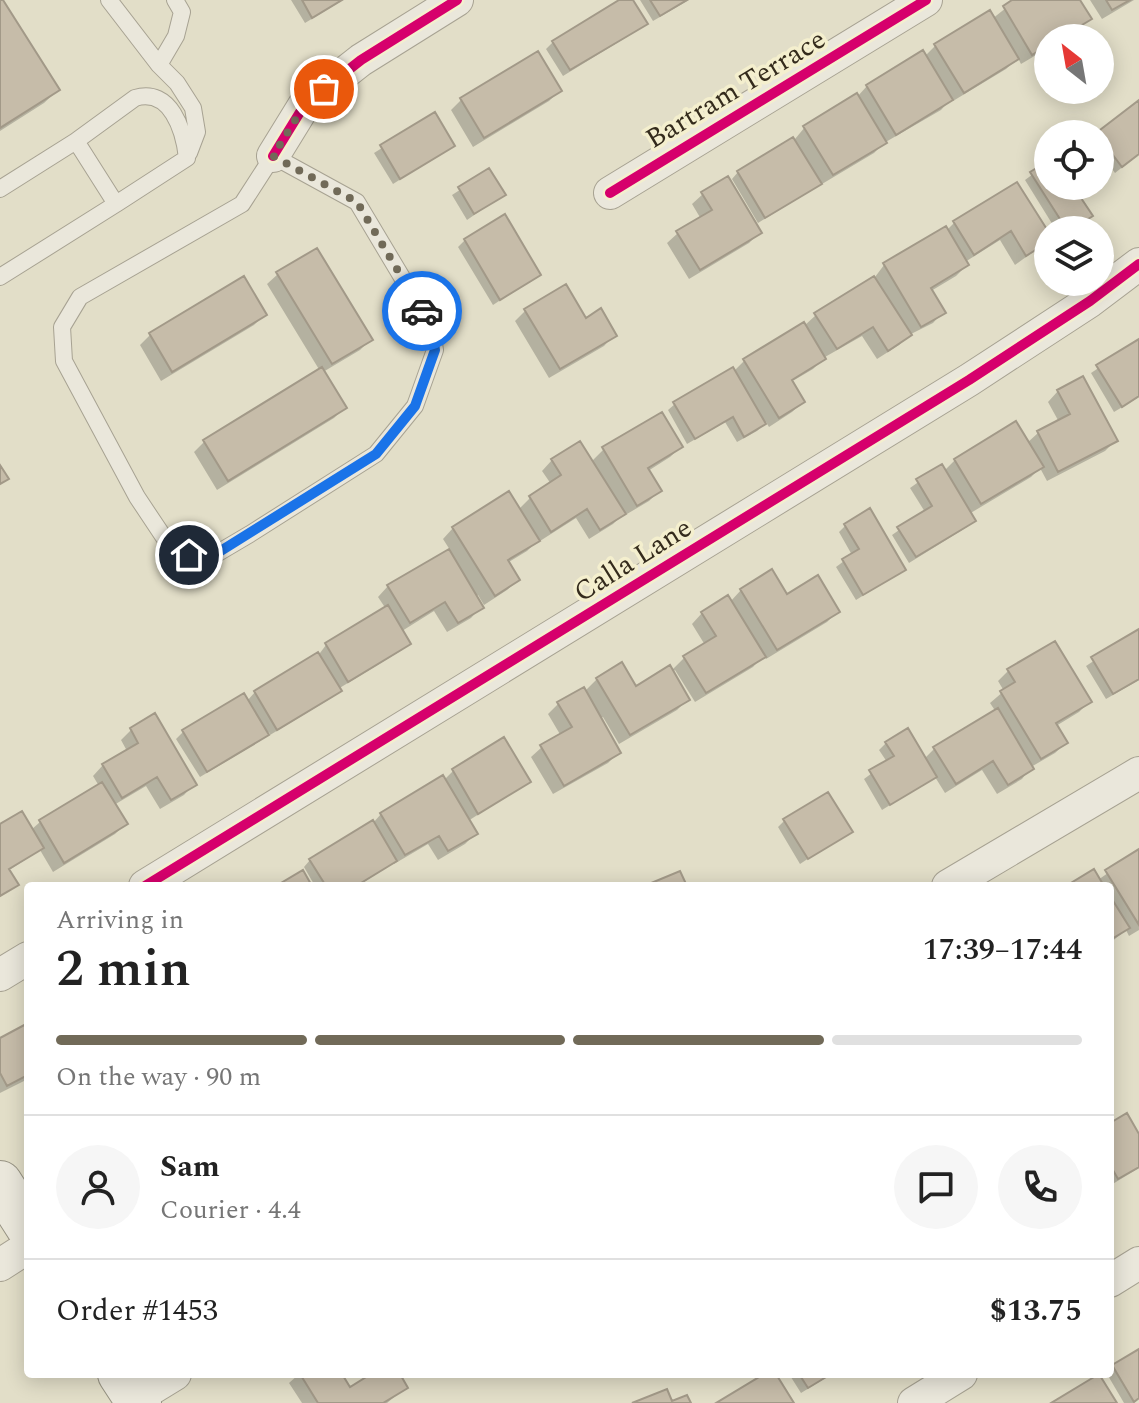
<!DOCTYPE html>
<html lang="en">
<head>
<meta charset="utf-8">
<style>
  :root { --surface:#fff; --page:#f6f6f6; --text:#222; --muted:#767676; --line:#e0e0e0; --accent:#716a58 }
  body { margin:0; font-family:Spectral,serif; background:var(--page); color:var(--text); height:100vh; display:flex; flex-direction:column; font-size:30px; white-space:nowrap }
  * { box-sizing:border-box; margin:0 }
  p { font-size:26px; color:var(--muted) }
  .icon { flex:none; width:44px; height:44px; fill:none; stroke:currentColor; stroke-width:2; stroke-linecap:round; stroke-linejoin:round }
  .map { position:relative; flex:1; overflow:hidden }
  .panel { position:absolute; left:24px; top:882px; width:1090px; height:496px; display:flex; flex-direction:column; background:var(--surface); border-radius:8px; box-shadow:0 4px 20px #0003 }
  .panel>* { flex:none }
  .needle { width:52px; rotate:329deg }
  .controls { position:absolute; left:1034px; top:24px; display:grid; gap:16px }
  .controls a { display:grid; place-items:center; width:80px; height:80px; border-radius:50%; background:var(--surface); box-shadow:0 4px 20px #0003; font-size:40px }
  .pin { position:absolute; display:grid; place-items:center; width:68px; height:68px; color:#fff; margin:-34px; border:4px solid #fff; border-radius:50%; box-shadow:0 2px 8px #0007 }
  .courier { position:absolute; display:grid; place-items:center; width:80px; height:80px; margin:-40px; border:6px solid #1a73e8; border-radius:50%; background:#fff; color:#222; box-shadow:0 2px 10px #0007 }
  .summary em { font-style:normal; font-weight:600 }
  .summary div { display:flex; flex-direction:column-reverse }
  .summary { display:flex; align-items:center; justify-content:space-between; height:136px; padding:0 32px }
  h1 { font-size:52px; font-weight:600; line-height:60px }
  .bar { display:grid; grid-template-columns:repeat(4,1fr); gap:12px 8px; align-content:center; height:96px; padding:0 32px }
  .bar i { height:10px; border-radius:6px; background:var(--line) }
  .bar .active { background:var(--accent) }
  .bar p { grid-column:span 4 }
  .line { display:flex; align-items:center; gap:20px; padding:0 32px; border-top:2px solid var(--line) }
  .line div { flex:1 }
  .round { display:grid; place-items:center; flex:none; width:84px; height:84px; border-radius:42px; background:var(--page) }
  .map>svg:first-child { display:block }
</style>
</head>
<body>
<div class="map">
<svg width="1139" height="1403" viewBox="0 0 1139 1403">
  <rect width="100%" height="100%" fill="#e2dec8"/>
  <path fill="#0003" d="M0 0 58 90 44 103 0 131Z
    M291 0H343L305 23Z
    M623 0H631L645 23 638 30 563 76 546 49 553 42Z
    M640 0H689L653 21Z
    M1016 0H1078L1089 19 1064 38H1048V48L1021 64 1018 58 1006 69 953 101 951 99 941 110 884 143 874 153 822 184 821 182 812 190 758 223 732 179 738 172 795 139 805 127 857 97 867 86 925 56 936 45 992 19Z
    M1090 0H1134L1102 19Z
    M559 91 549 101 473 147 451 110 461 100Z
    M1139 102V154L1115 173 1100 153V134H1097Z
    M434 115 453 146 393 184 374 153Z
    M1048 163V186H1087L1076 193 1090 216 1071 230H1056L1025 180Z
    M489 171 503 195 467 220 452 195Z
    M703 194 759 233 749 243 689 279 667 243 678 233 701 219 692 204Z
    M954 223 1048 235V241L1015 265 1000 240 965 262 967 265 956 276 931 291 943 312 933 323 909 335 899 345 877 359 862 336 825 357 813 369 791 382 803 402 792 412 769 427 766 422 757 431 737 442 725 422 687 444 668 410 675 404 733 372 745 360 804 326 816 315 875 277 884 265 945 229 946 231Z
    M465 240 538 275 493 305 458 247Z
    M278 274 370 340 360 350 323 372 344 408 334 418 217 490 194 452 204 442 320 371 267 284Z
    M526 310 585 320 614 335 604 346 549 378 515 321Z
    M264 315 254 325 161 381 140 345 150 335Z
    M1139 341V397L1114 412 1091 373Z
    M1058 391 1115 441 1105 451 1047 481 1040 468 1031 477 969 514 974 521 967 527 909 563 892 535 925 512 910 488 941 466 944 471 955 460 1016 424 1027 443 1038 433 1059 422 1048 402Z
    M681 447 670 457 648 471 659 491 649 501 627 514 625 512 613 524 589 539 576 518 540 541 539 539 527 551 507 563 518 580 507 590 484 605 478 595 475 597 481 607 471 618 447 632 434 611 402 631 409 643 402 650 338 689 339 691 333 697 270 735 269 732 260 741 200 777 176 739 183 732 243 696 247 701 255 692 320 653 326 645 386 609 378 597 388 586 450 550 443 539 453 528 518 510 530 498 551 484 542 471 552 460 591 462 604 449Z
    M845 526 904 570 856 600 836 567 852 555 839 532Z
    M741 590 786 596 838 611 827 622 766 659 764 655 753 667 695 702 675 670 672 672 688 699 677 710 619 744 603 717 600 719 619 752 608 763 553 794 531 757 542 747 561 736 548 714 558 704 584 692 597 679 635 688 671 671 684 658 705 645 692 624 702 613 730 602Z
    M1139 631V680L1106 699 1086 666Z
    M1008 671 1089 702 1079 712 1056 726 1066 743 1055 753 1031 767 1022 779 997 794 982 770 945 793 935 777 882 810 864 779 887 762 879 750 886 743 924 759 934 749 996 712 990 703 1004 691 998 681Z
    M131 730 194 784 184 795 160 809 146 786 114 805 125 824 115 834 53 872 40 850 8 871 16 885 0 897V826L31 830 40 822 99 786 93 776 103 765 127 751 121 740Z
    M504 740 529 782 468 821 475 834 465 844 438 860 428 844 394 864 393 862 358 886H315L304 867 310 860 373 823 381 814 444 780 453 771Z
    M785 820 850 831 800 864 778 827Z
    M1139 851V930L1129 936 1126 930 1110 943V886H1070L1098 880Z
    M28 1025V1085L26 1080 0 1093V1040Z
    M1110 1125 1139 1138V1168L1111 1185Z
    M1139 1351V1399L1133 1403H1124L1107 1374H1110L1113 1367Z
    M299 1374H339L349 1390 375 1374H398L406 1387 387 1403H302L289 1383Z
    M789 1374H832L801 1393Z"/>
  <path fill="#c6bca9" stroke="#a29988" stroke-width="2" d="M0 0H3L60 90 0 128Z
    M302 0H342L312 18Z
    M619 0H633L648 24 570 70 552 41Z
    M650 0H687L660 16Z
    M1012 0H1080L1092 19 1060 38H1048V45L1032 55 1003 6Z
    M1106 0H1130L1112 10Z
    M990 10 1019 59 964 93 934 44Z
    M923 50 953 100 896 135 866 85Z
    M538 51 562 91 484 138 460 98Z
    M857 93 887 143 833 175 803 126Z
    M1139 100V154L1122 167 1100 138V134L1096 133Z
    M435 112 455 146 400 179 380 145Z
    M793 137 822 184 765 218 737 171Z
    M1048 161V186H1086L1077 192 1093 216 1070 230H1067L1030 172Z
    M1100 161 1107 172 1100 177Z
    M489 168 506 195 474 214 458 187Z
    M728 176 762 233 700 270 676 231 712 210 701 192Z
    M1017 182 1048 231V242L1026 256 1011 231 974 255 953 221Z
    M505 214 541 275 500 300 464 239Z
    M946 226 969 265 931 288 946 313 921 327 883 263Z
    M317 248 373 340 332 364 276 272Z
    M244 276 267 315 172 372 149 333Z
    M874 276 912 335 888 351 873 327 837 349 814 313Z
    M566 284 586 318 601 308 617 336 560 369 524 309Z
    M804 322 826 359 792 380 805 402 779 418 743 359Z
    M1139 339V396L1122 407 1096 365Z
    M322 367 347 408 228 481 203 440Z
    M733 367 766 424 744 437 733 417 695 439 673 402Z
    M1083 376 1118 441 1058 472 1037 431 1070 414 1057 390Z
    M662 412 683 447 648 468 662 491 637 506 602 447Z
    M1016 421 1044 467 981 504 954 459Z
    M580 441 626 514 600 530 587 509 551 532 529 496 561 475 551 459Z
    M942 464 976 521 916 557 897 527 932 506 916 479Z
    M0 465 9 479 0 484Z
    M509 491 540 541 508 560 520 580 495 596 452 527Z
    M870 508 906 570 863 595 842 559 859 549 844 524Z
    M449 549 484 608 458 623 445 602 410 623 387 585Z
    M772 569 787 594 818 575 840 612 777 650 740 589Z
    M728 595 766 657 706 693 683 656 716 636 701 612Z
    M388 605 411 644 348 682 325 643Z
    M1139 629V679L1113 694 1091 657Z
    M1055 641 1092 702 1056 723 1068 743 1041 759 1000 691 1015 682 1007 669Z
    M318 652 342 691 277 730 254 691Z
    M622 662 636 686 670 665 690 700 630 735 596 678Z
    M584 687 621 753 564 786 540 745 572 727 557 702Z
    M244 693 269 735 207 772 182 730Z
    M998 708 1034 769 1008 785 993 761 956 784 933 747Z
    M155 713 197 785 171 800 157 777 122 798 102 764 138 743 130 728Z
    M908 728 937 777 890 805 869 770 894 756 885 742Z
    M504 737 531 782 478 814 452 769Z
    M443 775 478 834 448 851 439 836 405 855 380 813Z
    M102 782 128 824 64 863 39 820Z
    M828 792 853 832 808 859 783 819Z
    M22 811 44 848 9 869 19 885 0 896V824Z
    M373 820 397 861 356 886H326L309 859Z
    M1139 849V925L1105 870Z
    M1094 869 1104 886H1066Z
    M303 870 312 886H276Z
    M680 871 687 886H644Z
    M1110 896 1130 928 1110 940Z
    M28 1023V1075L7 1086 0 1073V1038Z
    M1127 1113 1139 1134V1167L1118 1179 1110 1165V1123Z
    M1139 1349V1398L1134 1402 1112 1365Z
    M300 1374H342L350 1387 371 1374H400L408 1388 383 1403H318Z
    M764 1374H776L794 1403H716Z
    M799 1374H831L808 1388Z
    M1099 1374 1117 1403H1051Z
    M667 1389 672 1401 687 1395 691 1403H632Z"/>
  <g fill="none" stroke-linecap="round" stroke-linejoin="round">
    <defs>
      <path id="lane" d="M109 0 159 65 177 83 193 108 197 132 189 153
        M159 65 176 36 182 12 175 0
        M76 141 135 98C171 87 184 131 187 158L116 204
        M273 156 357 202 431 326 435 350 415 406 376 454 250 534 211 557 189 555 165 539 137 497 64 361 62 327 80 297 242 204Z
        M0 189 76 141 116 204 0 277"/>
      <path id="street" d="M273 156 305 104 361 60 457 0
        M610 193 926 0
        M145 886 969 380 1090 301 1139 264
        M948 886 1139 773
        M0 975 28 958
        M0 1265 28 1247
        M1110 1281 1139 1263
        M136 1398 175 1374
        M914 1403 961 1374"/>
      <path id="secondary" d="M0 1183 28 1227
        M120 1374 139 1403"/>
    </defs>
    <use href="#lane" stroke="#a7a292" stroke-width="18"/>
    <use href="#street" stroke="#a7a292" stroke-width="34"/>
    <use href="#secondary" stroke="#969282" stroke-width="46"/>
    <use href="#lane" stroke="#eae7db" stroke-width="16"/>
    <use href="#street" stroke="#eae7db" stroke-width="32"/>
    <use href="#secondary" stroke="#eae7db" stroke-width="44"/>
    <defs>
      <path id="cycleway" d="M273 156 305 104 361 60 457 0
        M610 193 926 0
        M145 886 969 380 1090 301 1139 264"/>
    </defs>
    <use href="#cycleway" stroke="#f4efce" stroke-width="15"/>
    <use href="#cycleway" stroke="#d6006c" stroke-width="10"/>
  </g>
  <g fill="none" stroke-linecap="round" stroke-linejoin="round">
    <path stroke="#716a58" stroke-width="8" stroke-dasharray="0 14.4" d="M324 89 305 104 273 156 357 202 422 311"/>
    <path stroke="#1a73e8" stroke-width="10" d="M189 555 211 557 376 454 415 406 435 350 431 326 422 311"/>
  </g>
  <g text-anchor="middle" stroke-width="7" stroke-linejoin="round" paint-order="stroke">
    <g font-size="28" fill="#342b1c" stroke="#f4efce">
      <text transform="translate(735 88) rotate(-31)" y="10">Bartram Terrace</text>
      <text transform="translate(632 559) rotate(-32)" y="10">Calla Lane</text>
    </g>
  </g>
</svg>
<div class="controls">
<a><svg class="needle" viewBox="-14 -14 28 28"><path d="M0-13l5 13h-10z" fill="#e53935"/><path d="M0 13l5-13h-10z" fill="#767676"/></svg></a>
<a><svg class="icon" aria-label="locate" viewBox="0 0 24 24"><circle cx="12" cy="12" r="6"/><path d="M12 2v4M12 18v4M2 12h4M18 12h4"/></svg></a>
<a><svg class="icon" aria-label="layers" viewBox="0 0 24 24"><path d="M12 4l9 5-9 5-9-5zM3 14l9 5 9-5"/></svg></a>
</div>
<div class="pin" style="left:324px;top:89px;background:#ea580c"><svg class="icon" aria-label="bag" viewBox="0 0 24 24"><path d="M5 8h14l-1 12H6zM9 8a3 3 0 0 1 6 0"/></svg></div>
<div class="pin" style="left:189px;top:555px;background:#1f2937"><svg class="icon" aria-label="home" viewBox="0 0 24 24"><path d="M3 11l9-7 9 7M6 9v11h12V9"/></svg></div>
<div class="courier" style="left:422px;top:311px"><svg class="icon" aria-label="car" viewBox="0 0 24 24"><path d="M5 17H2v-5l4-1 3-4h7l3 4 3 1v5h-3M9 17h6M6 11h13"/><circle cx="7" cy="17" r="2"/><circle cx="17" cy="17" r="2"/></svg></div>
<section class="panel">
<div class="summary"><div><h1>2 min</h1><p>Arriving in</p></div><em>17:39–17:44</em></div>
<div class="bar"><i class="active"></i><i class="active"></i><i class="active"></i><i></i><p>On the way · 90 m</p></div>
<div class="line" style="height:144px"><a class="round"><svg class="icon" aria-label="person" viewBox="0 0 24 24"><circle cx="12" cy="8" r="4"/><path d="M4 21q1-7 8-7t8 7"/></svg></a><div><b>Sam</b><p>Courier · 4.4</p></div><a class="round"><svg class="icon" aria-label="chat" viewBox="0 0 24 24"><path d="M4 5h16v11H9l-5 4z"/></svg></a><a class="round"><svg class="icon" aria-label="phone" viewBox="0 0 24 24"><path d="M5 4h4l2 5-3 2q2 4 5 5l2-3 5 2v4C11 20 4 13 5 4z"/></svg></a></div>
<div class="line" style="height:104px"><div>Order #1453</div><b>$13.75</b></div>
</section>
</div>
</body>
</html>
